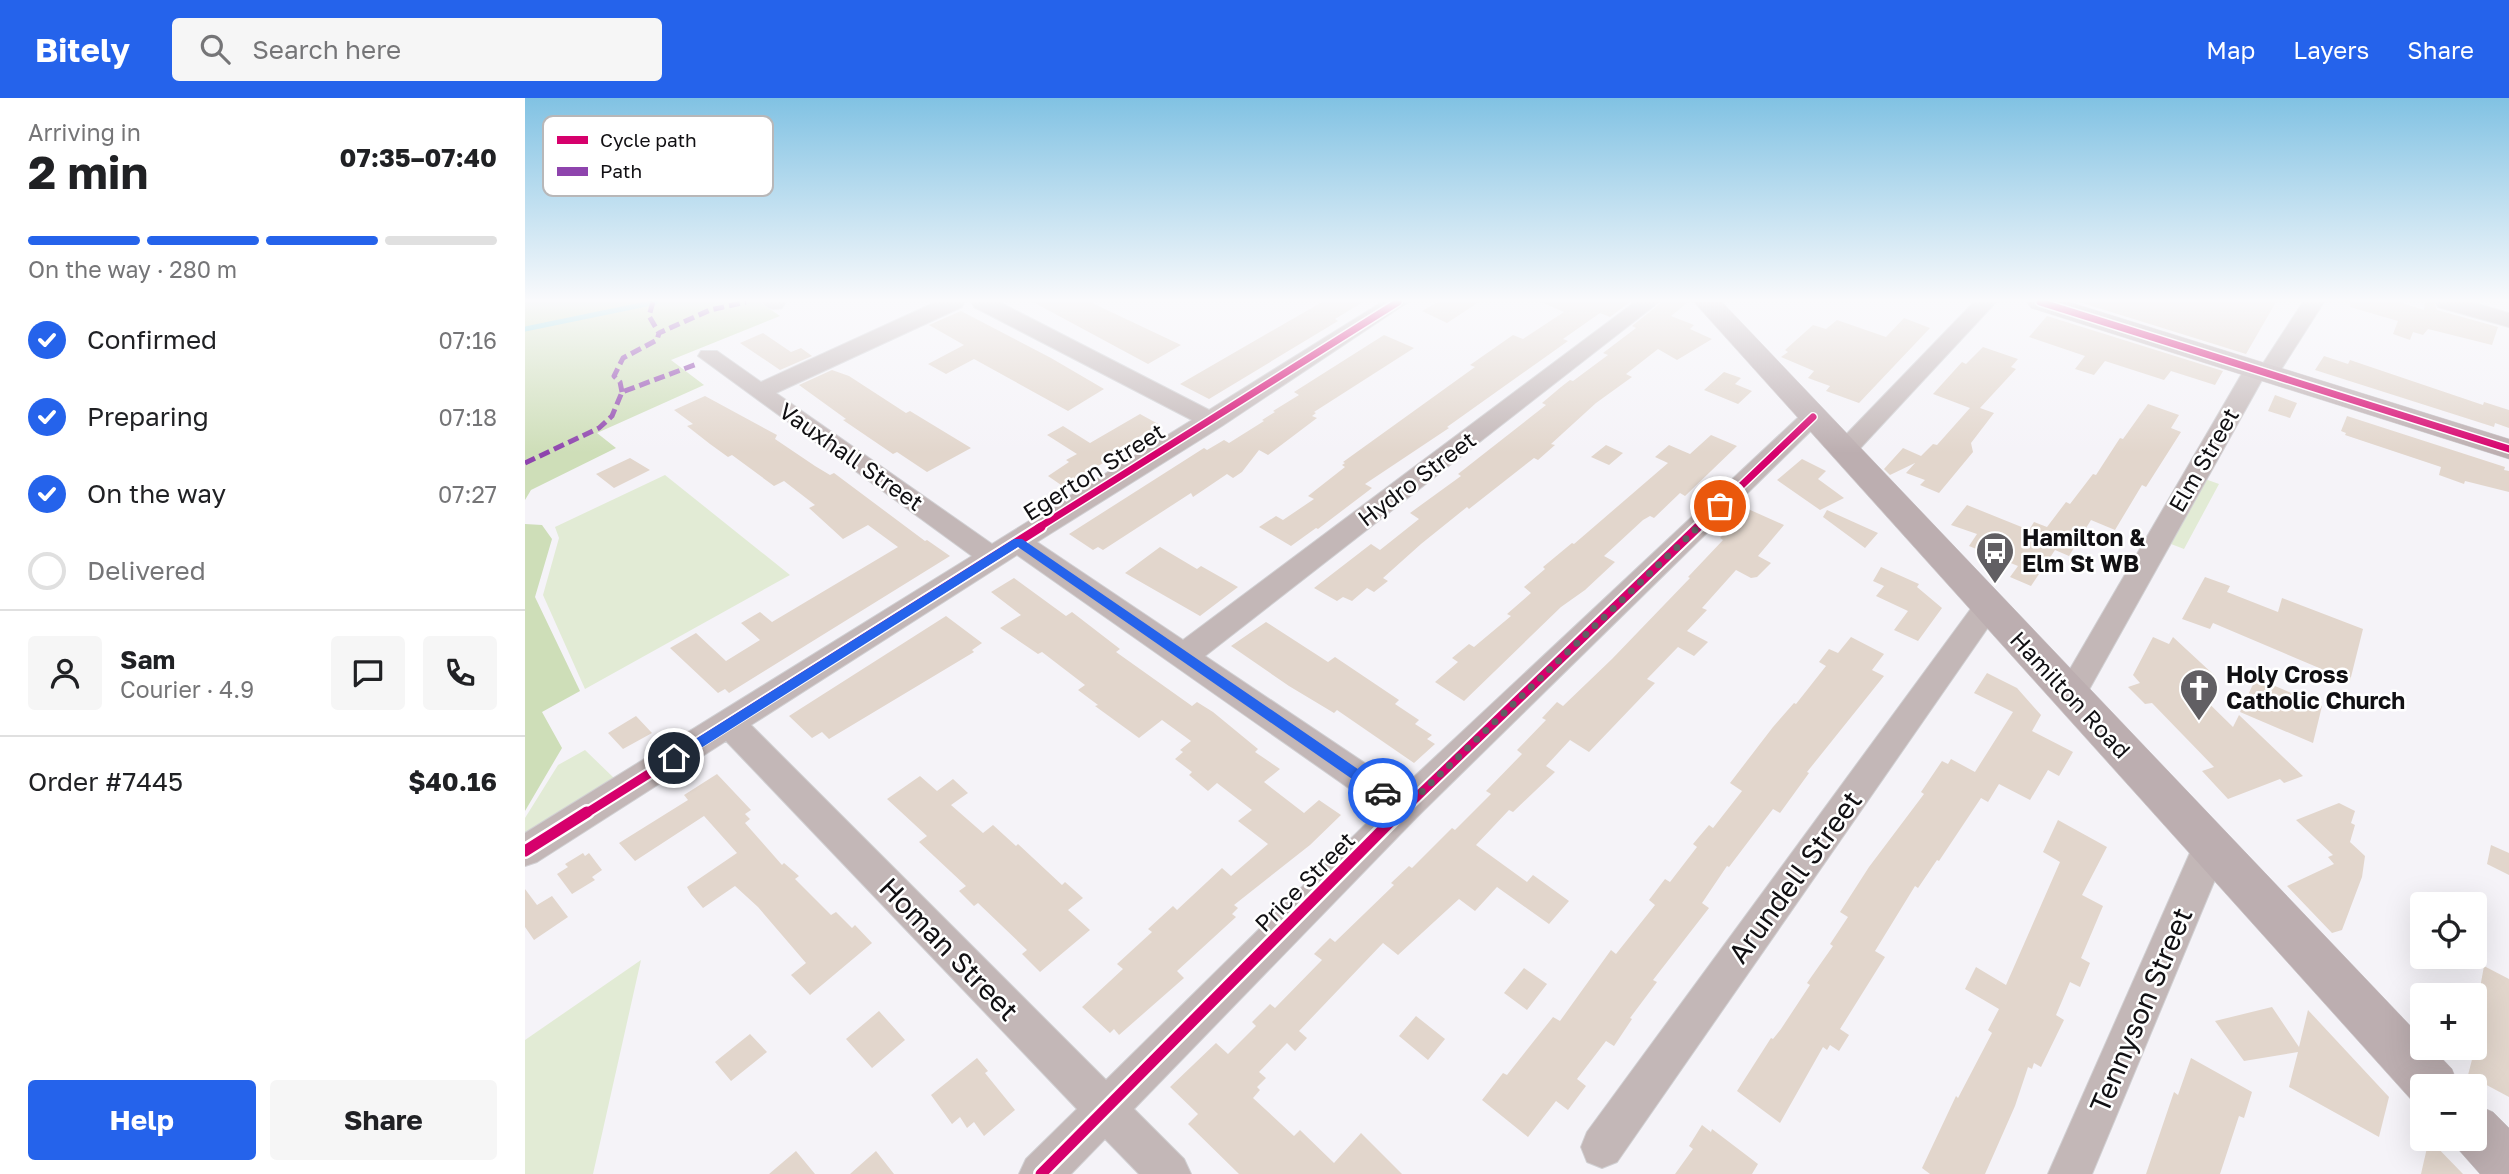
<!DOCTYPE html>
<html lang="en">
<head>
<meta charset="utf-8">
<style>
  :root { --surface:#fff; --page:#f6f6f6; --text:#202124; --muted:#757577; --line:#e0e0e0; --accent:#2563eb }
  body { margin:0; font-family:"Golos Text",sans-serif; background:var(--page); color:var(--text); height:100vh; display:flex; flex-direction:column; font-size:26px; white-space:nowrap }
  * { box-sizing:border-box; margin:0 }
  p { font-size:23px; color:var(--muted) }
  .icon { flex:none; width:38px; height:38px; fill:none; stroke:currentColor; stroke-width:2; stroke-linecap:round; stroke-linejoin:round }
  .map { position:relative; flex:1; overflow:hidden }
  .drawer { display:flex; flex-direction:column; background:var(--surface); width:525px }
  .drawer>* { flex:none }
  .tools { position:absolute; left:1885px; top:794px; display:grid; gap:14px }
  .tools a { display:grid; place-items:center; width:77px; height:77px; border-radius:7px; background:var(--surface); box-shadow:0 7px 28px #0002; font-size:35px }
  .pin { position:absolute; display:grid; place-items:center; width:60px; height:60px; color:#fff; margin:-30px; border:4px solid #fff; border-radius:50%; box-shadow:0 2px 7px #0007 }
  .courier { position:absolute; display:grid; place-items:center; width:70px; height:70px; margin:-35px; border:5px solid #2563eb; border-radius:50%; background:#fff; color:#222; box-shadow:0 2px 9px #0007 }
  .headline em { font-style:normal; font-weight:700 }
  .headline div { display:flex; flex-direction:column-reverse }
  .headline { display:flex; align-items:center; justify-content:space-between; height:119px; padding:0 28px }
  h1 { font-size:46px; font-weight:700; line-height:52px }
  .bar { display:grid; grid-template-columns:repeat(4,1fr); gap:10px 7px; align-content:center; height:84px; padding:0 28px }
  .bar i { height:9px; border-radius:5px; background:var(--line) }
  .bar .on { background:var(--accent) }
  .bar p { grid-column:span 4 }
  .line { display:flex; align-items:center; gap:18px; padding:0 28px; border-top:2px solid var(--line) }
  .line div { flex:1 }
  .round { display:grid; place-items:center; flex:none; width:74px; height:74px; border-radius:7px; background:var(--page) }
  ol { padding:0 28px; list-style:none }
  li { display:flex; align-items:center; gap:21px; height:77px }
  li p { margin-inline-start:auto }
  li .icon { padding:7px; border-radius:50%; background:var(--accent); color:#fff; stroke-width:4 }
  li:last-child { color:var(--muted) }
  li i { width:38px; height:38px; border:4px solid var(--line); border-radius:50% }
  .button { display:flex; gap:14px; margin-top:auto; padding:14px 28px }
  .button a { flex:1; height:80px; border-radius:7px; background:var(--accent); color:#fff; font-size:28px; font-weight:700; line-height:80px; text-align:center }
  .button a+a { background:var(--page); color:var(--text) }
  header { display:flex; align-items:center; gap:42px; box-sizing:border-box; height:98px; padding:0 35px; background:var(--accent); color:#fff }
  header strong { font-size:33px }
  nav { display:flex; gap:38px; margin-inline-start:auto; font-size:24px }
  .search { width:490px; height:63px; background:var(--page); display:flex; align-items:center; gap:18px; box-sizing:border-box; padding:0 24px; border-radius:7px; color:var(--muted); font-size:26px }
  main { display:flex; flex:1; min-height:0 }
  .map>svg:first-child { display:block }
</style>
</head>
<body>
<header>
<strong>Bitely</strong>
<div class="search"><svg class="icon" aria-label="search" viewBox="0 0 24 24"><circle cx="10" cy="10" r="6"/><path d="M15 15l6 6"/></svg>Search here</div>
<nav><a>Map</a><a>Layers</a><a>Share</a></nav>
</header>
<main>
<section class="drawer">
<div class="headline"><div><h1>2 min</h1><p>Arriving in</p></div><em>07:35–07:40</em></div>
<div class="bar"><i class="on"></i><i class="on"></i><i class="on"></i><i></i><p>On the way · 280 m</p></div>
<ol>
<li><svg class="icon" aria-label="check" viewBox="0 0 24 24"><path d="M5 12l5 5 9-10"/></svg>Confirmed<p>07:16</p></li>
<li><svg class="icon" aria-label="check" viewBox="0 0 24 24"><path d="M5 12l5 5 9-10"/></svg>Preparing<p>07:18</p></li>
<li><svg class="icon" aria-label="check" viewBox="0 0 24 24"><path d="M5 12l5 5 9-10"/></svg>On the way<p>07:27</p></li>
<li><i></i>Delivered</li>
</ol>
<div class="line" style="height:126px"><a class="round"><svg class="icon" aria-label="person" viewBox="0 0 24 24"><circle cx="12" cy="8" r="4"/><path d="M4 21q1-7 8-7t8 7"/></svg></a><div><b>Sam</b><p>Courier · 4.9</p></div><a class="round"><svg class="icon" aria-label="chat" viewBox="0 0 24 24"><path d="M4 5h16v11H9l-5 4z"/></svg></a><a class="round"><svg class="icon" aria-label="phone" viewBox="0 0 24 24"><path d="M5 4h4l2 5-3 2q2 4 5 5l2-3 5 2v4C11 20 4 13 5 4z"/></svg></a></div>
<div class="line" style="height:91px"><div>Order #7445</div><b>$40.16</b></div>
<div class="button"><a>Help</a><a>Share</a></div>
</section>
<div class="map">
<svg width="1984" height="1076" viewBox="0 0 1984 1076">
  <rect width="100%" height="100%" fill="#f5f3f8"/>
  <path fill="#e2ebd5" d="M140 377 265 477 60 591 18 497 34 440 30 429Z
    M1680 381 1694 386 1659 451 1646 446Z
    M60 652 90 681 0 742V720L33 667Z
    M116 862 68 1076H0V942Z"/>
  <path fill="#cedeb8" d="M0 204H235L255 218 146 262 179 287 72 335 91 350 6 392 0 402Z
    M0 426 17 427 27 441 10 499 55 593 17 614 37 650 0 713Z"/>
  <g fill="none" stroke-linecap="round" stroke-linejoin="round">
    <path stroke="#88d6dc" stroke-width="5" d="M0 231 131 204"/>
  </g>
  <path fill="#e2d6cc" d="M508 204H565L656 247 623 266Z
    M797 204H838L810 221 813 223 684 301 655 286Z
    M913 204H954L922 225 897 213Z
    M1016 204H1105L1085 219 1075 215 1038 241 1043 243 922 329 924 330 840 386 847 390 793 431 791 430 766 448 734 429 751 418 758 422 789 401 783 398 820 369 817 367 820 365 818 364 950 269 945 267 988 237 998 241 1039 214Z
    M1137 204H1163L1146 218 1169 227 1165 231 1187 241 1152 262 1133 251 1101 276 1107 279 1071 305 1026 346 1030 347 1013 362 1009 360 944 411 942 409 896 446 858 480 863 483 849 494 842 490 827 503 818 499 812 503 789 490 846 446 855 452 894 421 885 415 936 378 933 376 1021 307 1017 305 1036 289 1045 282 1048 283 1083 257 1078 255 1111 230 1107 228Z
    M1554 204H1751L1721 256Z
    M1825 204H1874L1899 212 1900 204H1909L1912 212 1973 229 1967 247 1903 231 1898 237 1888 234 1885 242 1868 236 1873 223 1825 209Z
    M436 213 526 260 579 291 543 313 449 261 421 276 403 266 439 247 404 227Z
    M1522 218 1698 273 1690 287 1646 273 1639 282 1580 263 1569 277 1550 271 1560 258 1504 239Z
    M1379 220 1405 230 1334 305 1301 293 1305 288 1283 280 1289 273 1256 259 1263 254 1260 252 1288 227 1301 231 1312 222 1361 239Z
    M238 235 266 254 276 250 287 258 255 272 215 245Z
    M859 237 889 250 789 314 791 315 787 318 792 320 743 357 734 352 717 374 708 380 702 376 668 399 666 395 578 452 573 449 568 452 544 436 679 350 682 352 699 342 704 345 739 323 737 322 750 314 748 313 774 297 769 294Z
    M1458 249 1493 261 1486 269 1491 271 1455 310 1469 315 1446 345 1448 354 1414 395 1395 387 1400 382 1381 375 1390 365 1365 377 1359 371 1378 350 1396 358 1408 346 1412 347 1445 310 1408 296 1437 264 1441 266Z
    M1799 258 1823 266 1825 262 1958 307 1959 304 1984 312V330L1970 325 1969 329 1790 272Z
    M307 272 324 278 381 315 385 313 446 350 402 374 372 354 368 356 318 322 321 321 274 287Z
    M1199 274 1216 280 1210 286 1227 293 1213 306 1179 292Z
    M1750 297 1772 305 1765 320 1743 313Z
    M180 298 252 337 250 341 290 368 305 377 309 375 400 443 402 442 425 458 204 595 200 591 193 595 145 550 171 535 201 563 235 542 216 525 235 514 247 524 373 449 343 427 318 441 284 410 290 407 259 383 249 388 207 357 203 359 185 346 162 328 168 326 149 312Z
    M1623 306 1654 317 1646 330 1656 334 1621 389 1617 387 1590 432 1566 422 1544 458 1530 452 1506 488 1485 479 1493 468 1444 448 1452 436 1426 427 1442 407 1504 432 1509 424 1522 429 1541 404 1545 406 1568 376 1571 377 1595 340 1598 341Z
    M615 316 635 327 587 354 591 357 539 389 523 378 544 364 541 362 552 356 522 337 538 328 565 345Z
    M1822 318 1980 369 1979 372 1984 373V394L1940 383 1939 386 1914 377 1916 369 1820 337 1821 335 1816 333Z
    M1186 337 1212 348 1160 398 1155 395 1129 420 1125 418 1118 422 1079 458 1090 464 1060 492 1036 509 939 603 910 584 933 564 927 560 944 546 949 549 986 518 982 516 1006 495 999 489 1020 471 1018 469 1047 445 1049 446 1143 365 1130 359 1144 347 1165 356Z
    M1081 347 1098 355 1084 367 1066 359Z
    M105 360 125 372 89 390 71 376Z
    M1277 361 1301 373 1293 381 1319 400 1295 412 1252 382Z
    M1223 411 1259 427 1233 458 1246 465 1232 479 1226 480 1211 472 1177 510 1182 512 1162 533 1183 544 1169 558 1153 549 1122 581 1130 585 1064 654 1045 642 1021 668 1030 674 988 714 984 712 951 747 1002 784 1008 777 1044 803 1024 826 972 789 950 813 934 801 873 857 858 845 774 933 782 940 770 953 762 945 734 974 741 980 732 989 735 992 728 1000 769 1038 775 1032 809 1065 836 1035 877 1076H714L663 1026 673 1016 645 989 691 945 703 956 731 928 727 924 745 906 750 910 797 862 789 856 805 840 810 844 869 787 866 785 884 768 887 770 927 730 930 732 966 696 961 693 997 656 992 652 1021 622 1017 620 1032 604 1038 608 1087 561 1165 480 1163 479 1198 442 1195 440Z
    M1302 412 1353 435 1340 450 1298 419Z
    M635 449 672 471 676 468 713 489 675 518 600 475Z
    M1356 469 1394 486 1392 489 1417 510 1393 543 1369 532 1383 513 1351 498 1359 488 1348 483Z
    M1680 479 1705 488 1702 494 1753 514 1757 500 1838 531 1825 583 1688 525 1685 531 1657 521Z
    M489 480 541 518 547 514 595 551 591 554 667 608 672 604 688 614 733 651 730 654 755 671 739 684 779 715 794 702 816 717 785 747 709 807 713 810 707 816 711 819 652 873 659 880 594 937 589 931 585 935 557 909 598 871 592 866 627 834 623 831 648 808 652 812 697 770 706 778 743 746 713 723 727 712 692 685 683 693 664 677 667 674 650 661 658 654 655 652 666 643 637 622 614 640 570 608 573 607 553 592 560 587 517 554 513 556 475 530 496 517 466 494Z
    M421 518 457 545 447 552 449 554 304 641 297 634 287 640 264 618Z
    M741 524 803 564 810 559 874 602 870 606 894 622 890 626 907 637 902 641 910 646 889 665 812 612 809 615 764 588 706 548Z
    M1326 539 1359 556 1347 572 1359 578 1282 674 1284 675 1255 715 1248 711 1204 769 1202 768 1177 805 1184 810 1128 882 1132 884 1105 920 1107 921 1089 948 1081 943 1052 981 1061 988 1043 1012 1031 1003 1003 1039 957 1002 978 975 982 977 1028 919 1035 923 1086 852 1091 856 1130 807 1124 802 1140 781 1145 784 1172 749 1168 746 1184 727 1188 730 1217 693 1205 685 1248 629 1269 605 1271 606 1301 568 1294 564 1304 551 1313 555Z
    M1628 539 1644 546 1648 539 1689 577 1662 584 1708 629 1714 617 1778 678 1759 685 1755 681 1703 701 1677 673 1689 669 1627 605 1620 606 1603 589 1615 585 1608 577Z
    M1462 575 1492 590 1516 617 1507 633 1548 654 1534 678 1523 672 1505 702 1474 686 1463 704 1456 700 1414 763 1412 762 1393 790 1390 788 1350 853 1360 859 1315 931 1324 937 1314 953 1305 947 1302 952 1298 949 1255 1025 1212 993 1246 940 1248 941 1256 931 1285 887 1282 885 1308 848 1305 846 1323 819 1315 814 1344 769 1399 696 1396 694 1417 663 1423 666 1426 661 1450 674 1488 614 1449 595Z
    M1731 580 1797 608 1788 645 1715 614Z
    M111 618 127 635 98 651 83 635Z
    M192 676 226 712 220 716 225 721 220 725 257 767 259 765 274 778 270 781 306 817 311 814 327 830 330 827 347 845 285 897 266 877 281 865 233 809 210 788 178 810 166 796 162 789 212 755 179 718 110 763 94 745 163 702 159 697Z
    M395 678 412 693 428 681 443 695 426 707 458 735 468 727 491 748 493 746 537 787 540 784 558 800 543 812 565 832 515 874 497 856 502 852 453 805 449 808 434 793 441 788 394 744 402 738 362 701Z
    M1814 705 1830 713 1826 725 1830 727 1825 744 1840 758 1837 779 1817 832 1807 835 1762 788 1809 766 1803 759 1808 757 1771 722Z
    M1533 722 1582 749 1557 797 1578 808 1556 860 1565 865 1555 889 1545 884 1531 917 1539 922 1516 969 1509 965 1507 971 1503 969 1490 1008 1460 1076H1405L1397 1070 1431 998 1433 1000 1467 935 1463 932 1474 911 1440 891 1451 869 1481 887 1535 764 1518 754Z
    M1966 747 1984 755V777L1962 766Z
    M58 755 60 758 64 755 77 772 67 779 70 782 47 796 32 776 43 769 40 766Z
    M0 791 12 807 27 798 43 819 9 842 0 829Z
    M1959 868 1984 881V999L1943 977 1950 950 1955 914 1951 912Z
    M999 870 1022 886 1002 912 979 895Z
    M1747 909 1774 949 1783 912 1864 999 1854 1039 1764 989 1773 954 1719 963 1690 923Z
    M354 913 380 942 347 970 321 941Z
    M891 918 920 941 903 962 874 938Z
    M225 936 242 954 206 983 190 964Z
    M452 960 463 973 460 975 490 1012 459 1038 449 1024 442 1030 435 1019 427 1026 406 997Z
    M1666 960 1727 994 1719 1020 1714 1018 1695 1076H1621L1649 994 1653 997Z
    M1177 1027 1186 1034 1187 1031 1233 1066 1227 1076H1150L1168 1051 1164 1048Z
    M1904 1041 1938 1076H1896Z
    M271 1053 290 1076H244Z
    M351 1053 369 1076H325Z"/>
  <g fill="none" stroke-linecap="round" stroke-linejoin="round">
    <defs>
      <path id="minor" d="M238 204H259L260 205 257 210C248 212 243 212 238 204Z
        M411 204H439L437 209 251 295 467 446 667 322 449 209 447 204H474L684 312 857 204H883L697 328 512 444 658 542 1110 204H1134L680 558 877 690 1279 314 1288 312 1297 314 1300 319 891 720 609 1011 659 1061 666 1076H614L580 1041 546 1076H494L501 1061 552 1011 201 643 12 764 0 768V735L447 458 173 258 176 253H192L236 284ZM492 457 855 712 581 982 226 627Z
        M1449 204H1471L1328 358 1319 361 1310 358 1306 353 1310 348Z
        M1778 204H1799L1750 281 1737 282 1556 606 1545 610 1534 606 1529 598 1534 590 1719 272 1723 267H1737Z
        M1911 204H1946L1984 215V229L1913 209Z
        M1463 498 1473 501 1477 508 1473 515 1092 1064 1077 1070 1062 1064 1056 1049 1062 1034 1453 501Z
        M1686 733 1698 737 1704 748 1567 1076H1523L1668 748 1674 737Z"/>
      <path id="major" d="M1169 204H1197L1897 940V950H1907L1927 971 1934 989H1897V1009L1891 1007Z
        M1502 204H1544L1984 341V361L1506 210Z
        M1950 1006 1968 1014 1984 1030V1076H1955L1932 1050 1928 1041H1950Z"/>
    </defs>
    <use href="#minor" stroke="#d1d0d3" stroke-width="2"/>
    <use href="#major" stroke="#d1d0d3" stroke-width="1"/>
    <use href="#minor" fill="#c3b7b7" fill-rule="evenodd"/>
    <use href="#major" fill="#bcaeb0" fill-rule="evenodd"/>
    <path stroke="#8e44ad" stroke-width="5" stroke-dasharray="11 5" stroke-linecap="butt" d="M128 204 124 218 134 235
      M97 294 95 284 89 278 98 260 132 242 134 235 185 212 221 204
      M0 365 74 330 87 318 97 294 172 266"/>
    <defs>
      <path id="cycleway-far2" d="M1515 204 1984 351
        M513 430 873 204
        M1172 430 1288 319"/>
      <path id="cycleway-far1" d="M60 716 516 429
        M874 716 1173 429"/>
      <path id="cycleway" d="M0 753 62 714
        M516 1076 875 714"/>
    </defs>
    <use href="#cycleway-far2" stroke="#fff" stroke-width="10"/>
    <use href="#cycleway-far1" stroke="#fff" stroke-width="13"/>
    <use href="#cycleway" stroke="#fff" stroke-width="16"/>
    <use href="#cycleway-far2" stroke="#d6006c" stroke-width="7"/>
    <use href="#cycleway-far1" stroke="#d6006c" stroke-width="9"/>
    <use href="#cycleway" stroke="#d6006c" stroke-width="11"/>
  </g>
  <linearGradient id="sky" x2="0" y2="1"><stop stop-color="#81c2e3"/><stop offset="0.57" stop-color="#fafafc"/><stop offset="1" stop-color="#fafafc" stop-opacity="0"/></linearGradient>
  <rect width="1984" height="355" fill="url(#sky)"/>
  <path fill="#2563eb" d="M489 441H497L862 691V699H853L493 449 154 664H145V657Z"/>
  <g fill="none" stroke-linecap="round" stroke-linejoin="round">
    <path stroke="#615f63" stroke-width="7" stroke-dasharray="0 12.6" d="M858 695 880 710 1195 408"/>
  </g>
  <defs>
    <symbol id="bus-pin" viewBox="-11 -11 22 30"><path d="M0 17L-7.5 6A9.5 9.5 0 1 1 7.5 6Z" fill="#615f63" stroke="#fff"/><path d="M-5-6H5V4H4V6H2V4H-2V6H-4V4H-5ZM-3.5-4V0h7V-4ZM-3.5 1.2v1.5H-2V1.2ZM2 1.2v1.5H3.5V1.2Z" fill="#fff"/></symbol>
    <symbol id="church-pin" viewBox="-11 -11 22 30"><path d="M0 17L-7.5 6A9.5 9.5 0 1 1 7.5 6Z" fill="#615f63" stroke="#fff"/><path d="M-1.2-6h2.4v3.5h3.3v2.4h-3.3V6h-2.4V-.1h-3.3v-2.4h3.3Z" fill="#fff"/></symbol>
  </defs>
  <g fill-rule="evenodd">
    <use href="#bus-pin" x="1448" y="431" width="44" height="60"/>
    <use href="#church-pin" x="1652" y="568" width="44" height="60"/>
  </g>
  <g text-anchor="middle" stroke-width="5" stroke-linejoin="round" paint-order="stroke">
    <g font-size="23" fill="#111013" stroke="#fff">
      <text transform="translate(326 359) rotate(35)" y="8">Vauxhall Street</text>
      <text transform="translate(1679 362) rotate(-60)" y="8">Elm Street</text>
      <text transform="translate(569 374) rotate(-32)" y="8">Egerton Street</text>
      <text transform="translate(892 381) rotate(-37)" y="8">Hydro Street</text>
      <text transform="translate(1545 597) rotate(47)" y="8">Hamilton Road</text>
      <text transform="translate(780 784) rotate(-45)" y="8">Price Street</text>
    </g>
    <g font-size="23" font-weight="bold" fill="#111013" stroke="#fff" text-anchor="start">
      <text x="1497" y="448">Hamilton &amp;<tspan x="1497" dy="26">Elm St WB</tspan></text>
      <text x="1701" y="585">Holy Cross<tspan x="1701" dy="26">Catholic Church</tspan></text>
    </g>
    <g font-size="28" fill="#111013" stroke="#fff">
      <text transform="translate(1270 779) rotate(-54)" y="10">Arundell Street</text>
      <text transform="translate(424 851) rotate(46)" y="10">Homan Street</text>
      <text transform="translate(1616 912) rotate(-67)" y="10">Tennyson Street</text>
    </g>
  </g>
  <rect x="18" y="18" width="230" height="80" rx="10" fill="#fff" stroke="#b8b7b8" stroke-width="2"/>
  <rect x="32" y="38" width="31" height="8" fill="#d6006c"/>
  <rect x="32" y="69" width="31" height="9" fill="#8e44ad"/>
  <g font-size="19" fill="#111013">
    <text x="75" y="49">Cycle path</text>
    <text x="75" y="80">Path</text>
  </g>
</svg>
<div class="tools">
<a><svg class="icon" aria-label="locate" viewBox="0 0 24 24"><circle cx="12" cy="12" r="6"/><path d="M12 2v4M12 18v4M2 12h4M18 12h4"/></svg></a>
<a>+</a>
<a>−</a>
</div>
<div class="pin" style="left:1195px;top:408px;background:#ea580c"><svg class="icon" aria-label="bag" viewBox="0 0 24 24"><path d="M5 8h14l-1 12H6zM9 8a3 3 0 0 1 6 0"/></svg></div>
<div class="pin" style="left:149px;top:660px;background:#1f2937"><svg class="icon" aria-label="home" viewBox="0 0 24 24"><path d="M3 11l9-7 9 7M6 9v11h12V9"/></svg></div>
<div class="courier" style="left:858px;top:695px"><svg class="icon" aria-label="car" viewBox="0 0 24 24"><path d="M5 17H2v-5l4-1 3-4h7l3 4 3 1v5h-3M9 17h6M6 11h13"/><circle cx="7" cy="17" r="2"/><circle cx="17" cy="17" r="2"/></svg></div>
</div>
</main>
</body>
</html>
